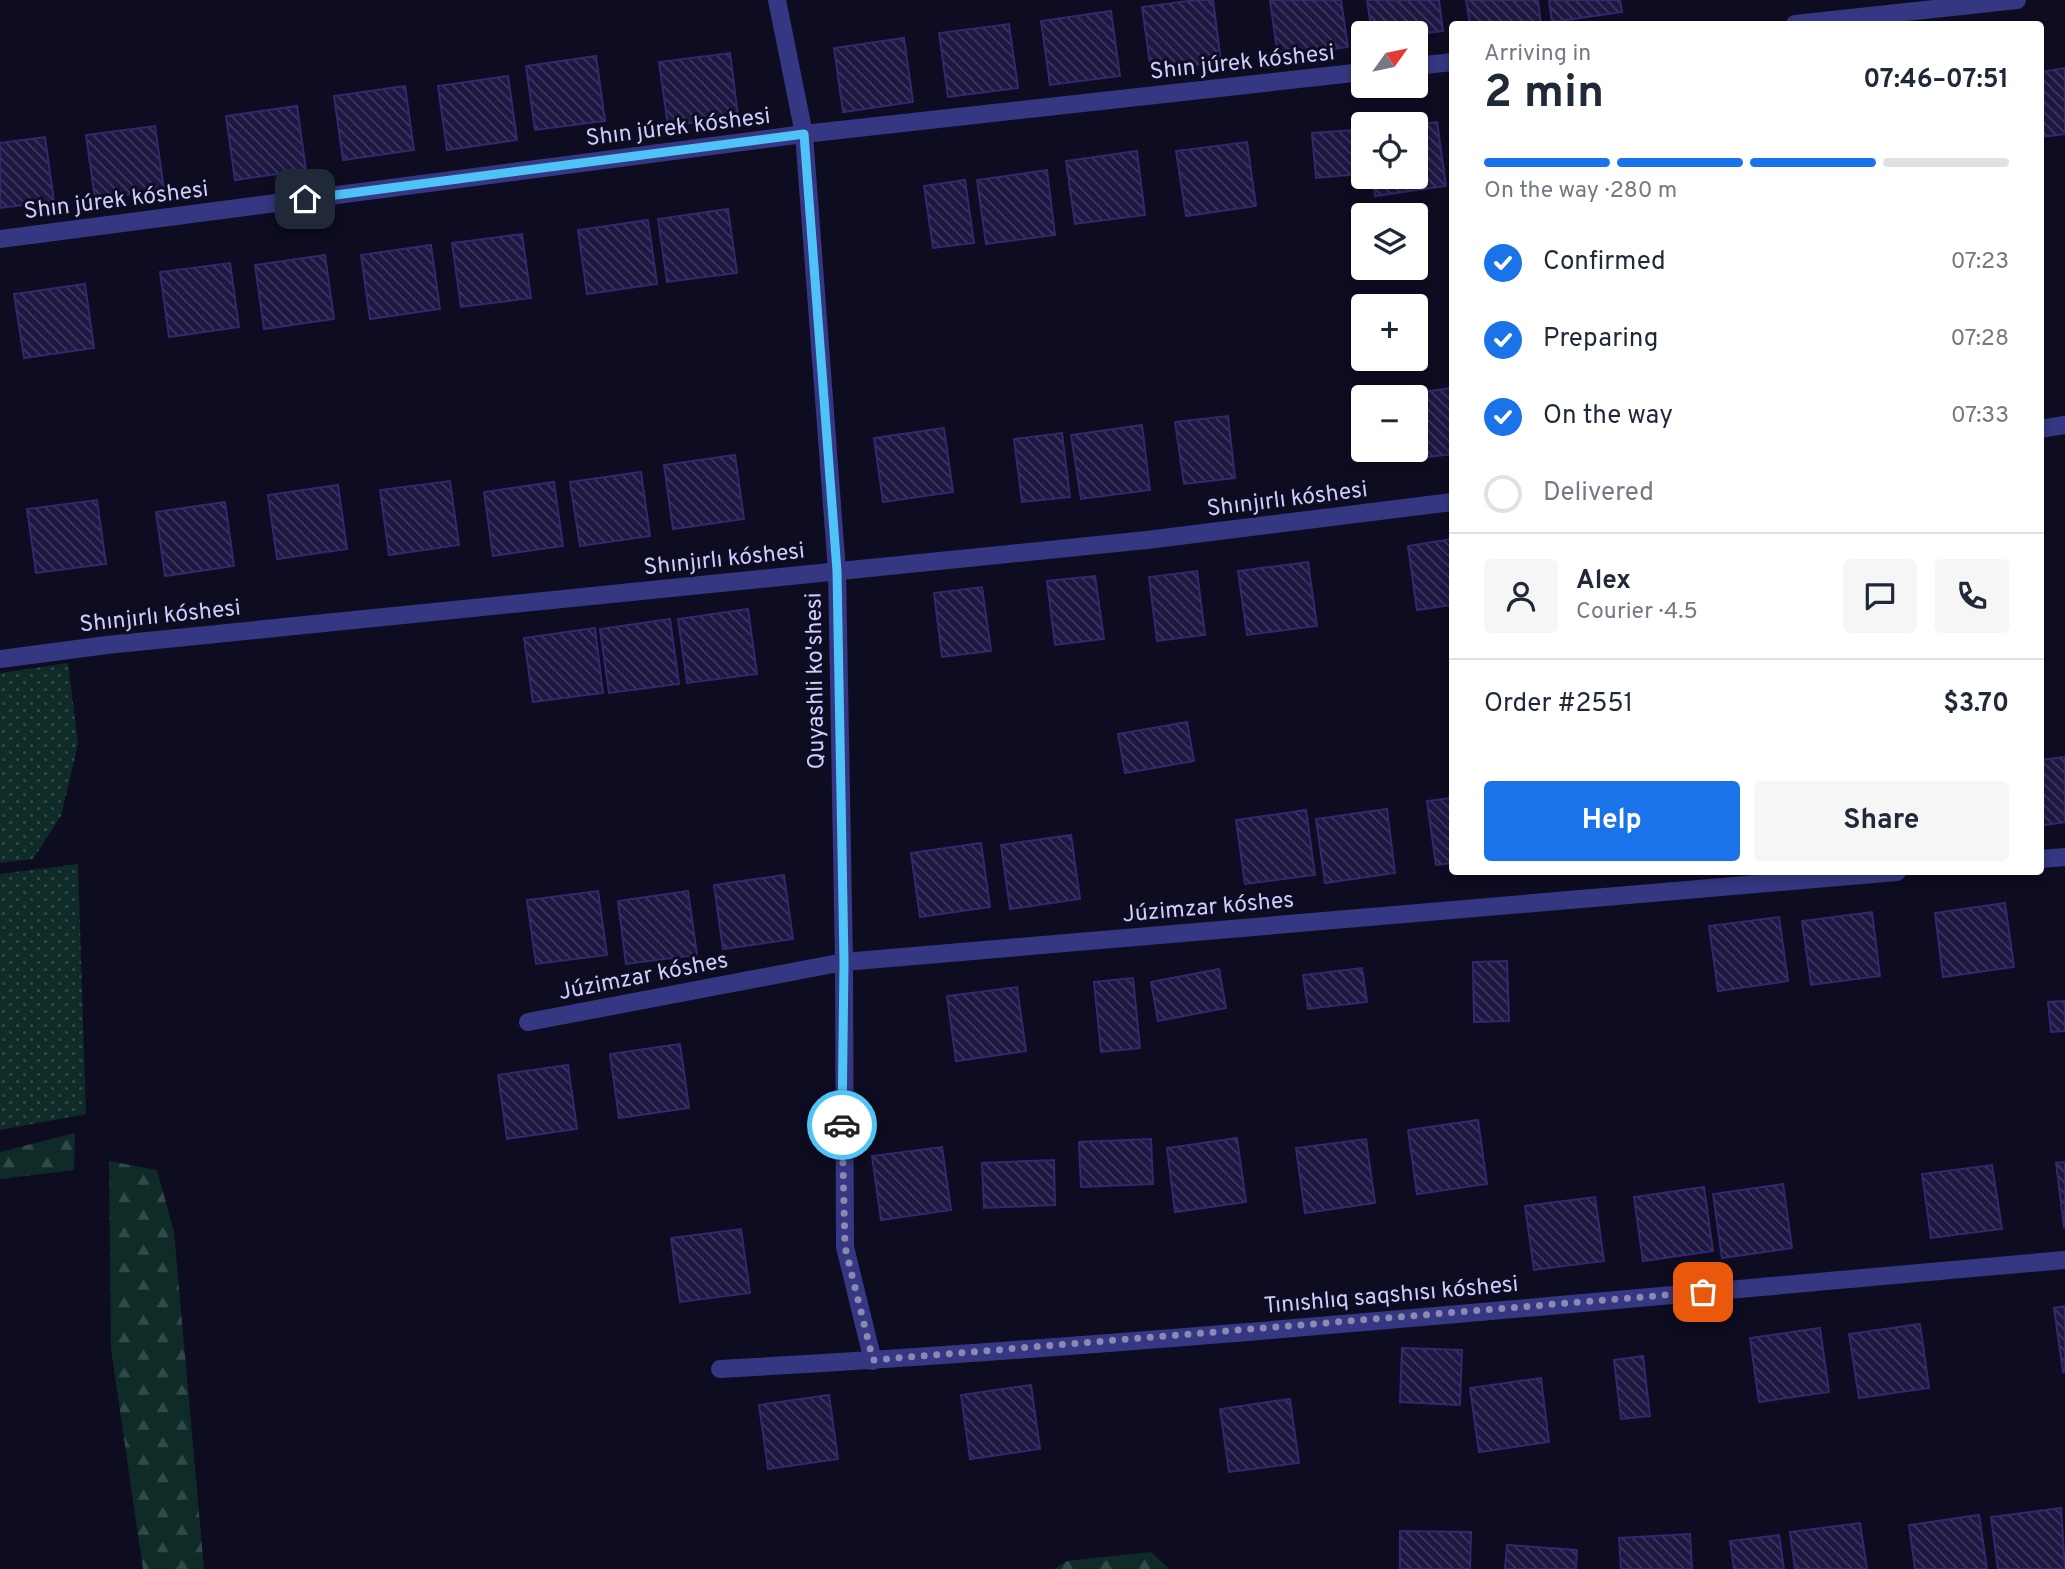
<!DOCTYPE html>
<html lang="en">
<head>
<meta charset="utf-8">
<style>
  :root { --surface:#fff; --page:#f6f6f7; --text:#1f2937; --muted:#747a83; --line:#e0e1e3; --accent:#1a73e8 }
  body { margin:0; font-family:Overpass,sans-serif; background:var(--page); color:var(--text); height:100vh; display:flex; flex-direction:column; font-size:26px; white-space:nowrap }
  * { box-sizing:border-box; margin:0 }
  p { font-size:23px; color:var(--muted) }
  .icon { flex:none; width:38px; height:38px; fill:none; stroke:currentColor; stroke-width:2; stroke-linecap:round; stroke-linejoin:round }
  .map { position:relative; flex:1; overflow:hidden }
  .panel { position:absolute; left:1449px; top:21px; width:595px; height:854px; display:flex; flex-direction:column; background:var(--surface); border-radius:7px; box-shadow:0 4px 10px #0003 }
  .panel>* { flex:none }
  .needle { width:46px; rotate:57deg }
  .fabs { position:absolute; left:1351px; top:21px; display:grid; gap:14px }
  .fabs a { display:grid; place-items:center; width:77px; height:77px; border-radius:7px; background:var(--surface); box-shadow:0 4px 10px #0003; font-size:35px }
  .pin { position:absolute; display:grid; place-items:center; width:60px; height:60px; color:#fff; margin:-30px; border-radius:14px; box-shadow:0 4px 10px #0006 }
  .courier { position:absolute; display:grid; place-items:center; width:70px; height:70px; margin:-35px; border:5px solid #4fc3f7; border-radius:50%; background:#fff; color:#222; box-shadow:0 2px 9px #0007 }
  .headline em { font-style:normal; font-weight:700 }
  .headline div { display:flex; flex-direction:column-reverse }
  .headline { display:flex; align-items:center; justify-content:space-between; height:119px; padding:0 35px }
  h1 { font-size:46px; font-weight:700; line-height:52px }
  .bar { display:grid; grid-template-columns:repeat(4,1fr); gap:10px 7px; align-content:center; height:84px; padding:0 35px }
  .bar i { height:9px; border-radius:5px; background:var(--line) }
  .bar .selected { background:var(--accent) }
  .bar p { grid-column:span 4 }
  .line { display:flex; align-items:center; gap:18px; padding:0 35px; border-top:2px solid var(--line) }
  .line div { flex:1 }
  .round { display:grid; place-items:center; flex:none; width:74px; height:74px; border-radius:7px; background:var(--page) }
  ol { padding:0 35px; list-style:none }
  li { display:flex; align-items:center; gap:21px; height:77px }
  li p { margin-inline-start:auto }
  li .icon { padding:7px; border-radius:50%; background:var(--accent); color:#fff; stroke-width:4 }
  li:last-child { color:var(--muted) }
  li i { width:38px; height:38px; border:4px solid var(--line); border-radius:50% }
  .cta { display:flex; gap:14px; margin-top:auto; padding:14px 35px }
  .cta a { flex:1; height:80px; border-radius:7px; background:var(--accent); color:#fff; font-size:28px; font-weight:700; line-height:80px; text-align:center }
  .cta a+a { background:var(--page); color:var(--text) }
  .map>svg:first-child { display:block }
</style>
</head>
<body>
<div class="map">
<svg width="2065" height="1569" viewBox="0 0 2065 1569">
  <defs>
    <pattern id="grass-dots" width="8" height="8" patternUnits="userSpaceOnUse" patternTransform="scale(1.75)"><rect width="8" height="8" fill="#0f2b28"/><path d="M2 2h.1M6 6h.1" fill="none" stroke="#314948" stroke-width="1.8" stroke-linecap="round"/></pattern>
    <pattern id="forest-firs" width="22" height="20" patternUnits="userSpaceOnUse" patternTransform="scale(1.75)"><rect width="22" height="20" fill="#0f2b28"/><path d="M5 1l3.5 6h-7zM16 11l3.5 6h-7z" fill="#314948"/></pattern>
    <pattern id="building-back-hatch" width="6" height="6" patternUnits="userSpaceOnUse" patternTransform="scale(1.75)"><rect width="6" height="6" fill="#1d1742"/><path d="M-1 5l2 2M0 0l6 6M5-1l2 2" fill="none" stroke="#3d385e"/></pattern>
  </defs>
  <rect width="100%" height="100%" fill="#0e0c21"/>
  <path fill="url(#grass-dots)" d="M68 663 78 744 61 816 33 859 0 863V673Z
    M78 864 86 1114 0 1130V874Z"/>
  <path fill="url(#forest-firs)" d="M75 1133 74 1170 0 1179V1152Z
    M109 1161 157 1170 174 1232 204 1569H143L111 1349Z
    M1151 1552 1169 1569H1054L1067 1561Z"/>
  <path fill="url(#building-back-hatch)" stroke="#312870" stroke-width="2" d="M1196 0H1213L1221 62 1151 71 1142 7Z
    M1270 0H1341L1348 47 1278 57Z
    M1367 0H1439L1443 31 1416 34 1372 33Z
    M1466 0H1538L1541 24H1470Z
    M1549 0H1620L1622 12 1552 22Z
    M1111 11 1120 76 1050 85 1041 21Z
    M1009 24 1018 88 948 97 939 33Z
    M904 38 913 102 843 112 834 48Z
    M730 53 738 116 668 126 659 62Z
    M596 56 605 121 535 130 526 66Z
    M2065 68V134L2040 137V72Z
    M508 76 517 140 447 150 438 86Z
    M405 86 414 150 343 160 334 96Z
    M297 106 306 170 235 180 226 116Z
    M1437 122 1446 186 1375 196 1373 177H1416V125Z
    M155 126 164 190 95 199 86 135Z
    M1355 130 1359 174 1316 178 1312 133Z
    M45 137 54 201 0 208V143Z
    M1247 142 1256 206 1186 216 1176 151Z
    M1137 151 1145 215 1075 224 1066 161Z
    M1047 170 1055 235 986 244 977 180Z
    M965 180 974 243 933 248 924 186Z
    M728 209 737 273 667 282 658 219Z
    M648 220 657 284 587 294 578 230Z
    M522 234 531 298 461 307 452 243Z
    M431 245 440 309 370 319 361 255Z
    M325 255 334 319 264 329 255 265Z
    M230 263 239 327 169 337 160 272Z
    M85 284 94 348 24 358 14 294Z
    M1452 388V454L1404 460 1403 450H1416V397L1395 396Z
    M1228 416 1235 478 1184 484 1175 422Z
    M1142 425 1150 490 1081 499 1071 435Z
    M944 428 953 492 883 502 874 438Z
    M1062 433 1070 497 1022 502 1014 439Z
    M735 455 744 519 673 529 664 465Z
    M641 472 650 536 580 546 570 482Z
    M450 481 459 545 389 555 380 490Z
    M554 482 563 546 493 556 484 492Z
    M338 485 347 549 277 559 268 495Z
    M97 500 106 564 36 573 27 509Z
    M225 502 234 566 165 576 156 512Z
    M1452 539V605L1417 610 1408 546Z
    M1308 562 1317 626 1247 635 1238 571Z
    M1197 571 1205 635 1157 641 1149 577Z
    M1095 576 1104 639 1055 645 1047 581Z
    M982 587 991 651 942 657 934 593Z
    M748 609 757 674 687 683 678 619Z
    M670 619 679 684 609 693 600 629Z
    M595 628 603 693 533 702 524 638Z
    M1187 722 1194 761 1125 773 1118 734Z
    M2065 757V822L2040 826V760Z
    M1452 798V863L1436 865 1427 801Z
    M1387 809 1395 873 1325 883 1316 819Z
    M1306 810 1315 875 1245 884 1236 820Z
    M1071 835 1080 899 1010 909 1001 845Z
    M981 843 990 907 920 917 911 853Z
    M784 875 793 939 723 949 714 885Z
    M598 891 607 955 536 964 527 900Z
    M688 891 697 955 626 964 618 901Z
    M2005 903 2014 967 1943 977 1935 913Z
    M1872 912 1880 976 1811 985 1802 921Z
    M1779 917 1788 981 1718 991 1709 926Z
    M1507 961 1509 1021 1474 1022 1473 962Z
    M1362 968 1367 1002 1308 1009 1303 975Z
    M1219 969 1226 1008 1158 1021 1151 982Z
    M1133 978 1140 1048 1101 1052 1094 982Z
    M1017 987 1026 1051 956 1061 947 996Z
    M2065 1001V1031L2051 1032 2048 1002Z
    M680 1044 689 1108 619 1118 610 1054Z
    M568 1065 577 1129 507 1139 498 1075Z
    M1478 1120 1487 1184 1417 1194 1408 1130Z
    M1237 1138 1246 1202 1175 1212 1167 1148Z
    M1151 1139 1153 1184 1081 1187 1079 1142Z
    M1366 1139 1375 1203 1305 1213 1296 1148Z
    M942 1147 951 1210 881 1220 872 1156Z
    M1054 1160 1055 1205 984 1208 982 1163Z
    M2065 1162V1227H2064L2056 1163Z
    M1992 1165 2002 1229 1931 1238 1922 1174Z
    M1783 1184 1792 1248 1722 1258 1713 1194Z
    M1704 1187 1713 1251 1643 1261 1634 1197Z
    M1595 1197 1604 1261 1534 1270 1525 1206Z
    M741 1229 750 1293 680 1302 671 1238Z
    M2065 1306V1372H2063L2054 1308Z
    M1920 1324 1929 1388 1859 1398 1849 1334Z
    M1820 1328 1829 1392 1759 1402 1750 1338Z
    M1402 1348 1462 1350 1460 1405 1400 1402Z
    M1643 1356 1650 1416 1621 1419 1614 1360Z
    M1541 1378 1549 1442 1479 1452 1470 1388Z
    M1031 1385 1040 1449 970 1459 961 1395Z
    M829 1395 838 1459 768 1469 759 1405Z
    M1290 1399 1299 1463 1229 1472 1220 1409Z
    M2061 1508 2065 1569H1998L1991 1517Z
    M1979 1515 1987 1569H1915L1909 1525Z
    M1860 1523 1867 1569H1795L1790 1532Z
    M1400 1531 1471 1532 1470 1569H1400Z
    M1690 1534 1692 1569H1621L1619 1538Z
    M1779 1535 1784 1569H1734L1730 1541Z
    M1507 1545 1577 1550 1576 1569H1505Z"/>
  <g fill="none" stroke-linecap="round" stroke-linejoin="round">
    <path stroke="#353782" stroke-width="18" d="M777 0 804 134 837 571 844 962 845 1247 873 1361
      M1795 24 2017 0
      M1416 66 1452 62
      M0 239 804 134 1363 72
      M2040 429 2065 425
      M0 659 107 645 1147 540 1452 502
      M2040 859 2065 857
      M528 1022 844 962 1897 872
      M720 1369C1169 1344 1617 1299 2065 1260"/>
  </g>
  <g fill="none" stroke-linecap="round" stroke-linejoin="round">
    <path stroke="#8b89b1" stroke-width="7" stroke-dasharray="0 12.6" d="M842 1125 845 1247 873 1360 1703 1292"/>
    <path stroke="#4fc3f7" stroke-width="9" d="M305 199 804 134 837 571 844 962 842 1125"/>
  </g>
  <g text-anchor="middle" stroke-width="6" stroke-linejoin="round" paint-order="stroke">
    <g font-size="23" fill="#ceccff" stroke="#0e0c21">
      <text transform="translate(1242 61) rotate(-6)" y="8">Shın júrek kóshesi</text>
      <text transform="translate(678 126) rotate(-7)" y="8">Shın júrek kóshesi</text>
      <text transform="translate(116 199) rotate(-7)" y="8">Shın júrek kóshesi</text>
      <text transform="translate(1287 498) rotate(-7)" y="8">Shınjırlı kóshesi</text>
      <text transform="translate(724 558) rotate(-6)" y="8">Shınjırlı kóshesi</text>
      <text transform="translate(160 615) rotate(-6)" y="8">Shınjırlı kóshesi</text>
      <text transform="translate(814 681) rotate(-91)" y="8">Quyashli ko'shesi</text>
      <text transform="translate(1208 906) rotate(-5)" y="8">Júzimzar kóshes</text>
      <text transform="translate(643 975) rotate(-11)" y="8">Júzimzar kóshes</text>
      <text transform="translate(1391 1294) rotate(-5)" y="8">Tınıshlıq saqshısı kóshesi</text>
    </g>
  </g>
</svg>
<div class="fabs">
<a><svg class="needle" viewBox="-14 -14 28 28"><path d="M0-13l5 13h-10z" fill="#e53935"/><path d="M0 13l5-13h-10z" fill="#747a83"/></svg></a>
<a><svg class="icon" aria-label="locate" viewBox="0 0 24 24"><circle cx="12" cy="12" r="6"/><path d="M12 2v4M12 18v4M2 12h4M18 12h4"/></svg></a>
<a><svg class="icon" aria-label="layers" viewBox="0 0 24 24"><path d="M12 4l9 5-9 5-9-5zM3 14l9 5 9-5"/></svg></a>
<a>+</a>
<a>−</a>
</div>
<div class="pin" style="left:1703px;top:1292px;background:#ea580c"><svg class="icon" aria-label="bag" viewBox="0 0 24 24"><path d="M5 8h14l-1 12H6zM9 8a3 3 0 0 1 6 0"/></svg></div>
<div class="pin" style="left:305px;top:199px;background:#1f2937"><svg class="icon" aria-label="home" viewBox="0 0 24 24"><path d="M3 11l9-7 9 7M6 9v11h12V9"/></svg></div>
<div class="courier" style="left:842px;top:1125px"><svg class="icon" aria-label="car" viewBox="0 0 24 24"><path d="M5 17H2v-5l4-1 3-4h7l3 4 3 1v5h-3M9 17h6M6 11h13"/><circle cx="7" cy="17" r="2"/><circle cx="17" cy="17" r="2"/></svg></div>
<section class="panel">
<div class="headline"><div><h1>2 min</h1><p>Arriving in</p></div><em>07:46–07:51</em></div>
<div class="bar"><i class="selected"></i><i class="selected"></i><i class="selected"></i><i></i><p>On the way · 280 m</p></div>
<ol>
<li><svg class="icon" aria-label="check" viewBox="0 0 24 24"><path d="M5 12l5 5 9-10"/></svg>Confirmed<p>07:23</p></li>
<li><svg class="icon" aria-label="check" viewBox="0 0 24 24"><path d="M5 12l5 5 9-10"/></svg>Preparing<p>07:28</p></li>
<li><svg class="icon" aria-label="check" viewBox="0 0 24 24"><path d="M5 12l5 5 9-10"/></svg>On the way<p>07:33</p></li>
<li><i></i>Delivered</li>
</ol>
<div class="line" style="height:126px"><a class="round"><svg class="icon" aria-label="person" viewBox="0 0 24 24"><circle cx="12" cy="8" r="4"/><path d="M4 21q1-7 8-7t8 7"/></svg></a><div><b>Alex</b><p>Courier · 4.5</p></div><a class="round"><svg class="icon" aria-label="chat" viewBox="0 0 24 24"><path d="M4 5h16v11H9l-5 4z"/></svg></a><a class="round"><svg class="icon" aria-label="phone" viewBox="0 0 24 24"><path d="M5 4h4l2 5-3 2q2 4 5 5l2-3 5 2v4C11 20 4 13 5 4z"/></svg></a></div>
<div class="line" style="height:91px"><div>Order #2551</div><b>$3.70</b></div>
<div class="cta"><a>Help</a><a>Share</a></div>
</section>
</div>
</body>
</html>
